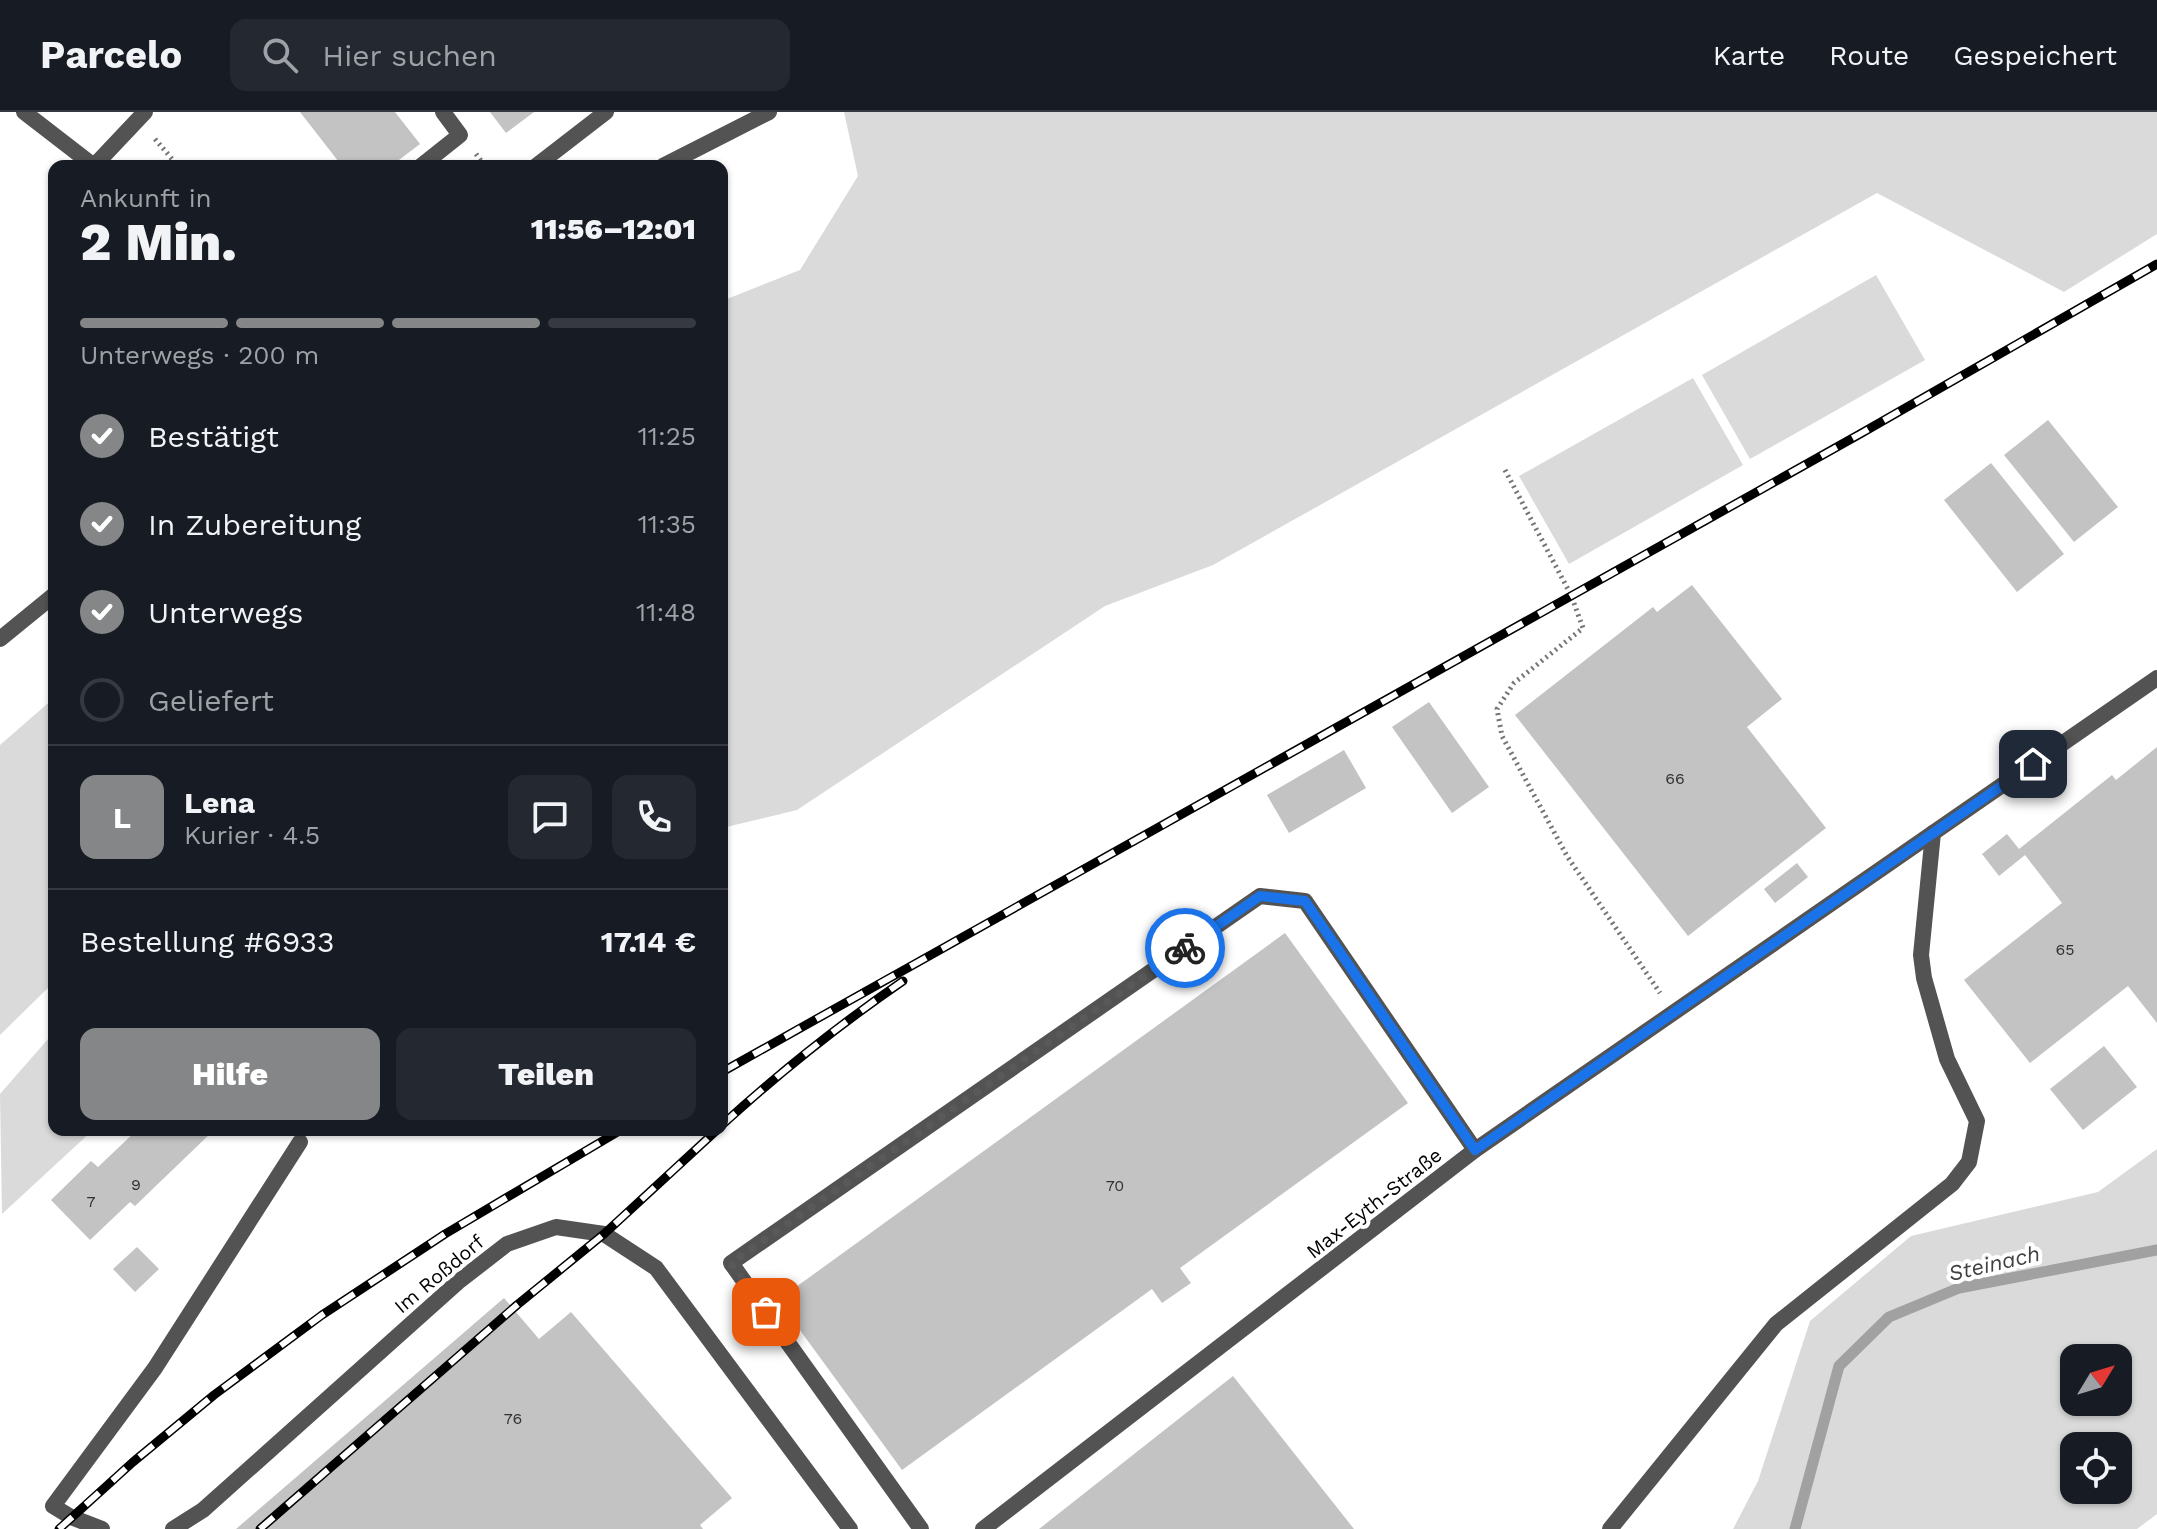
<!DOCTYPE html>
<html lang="de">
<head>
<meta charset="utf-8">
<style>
  :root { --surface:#171b24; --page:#242831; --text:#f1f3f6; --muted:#9ea1a6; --line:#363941; --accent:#858687 }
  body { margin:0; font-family:"Work Sans",sans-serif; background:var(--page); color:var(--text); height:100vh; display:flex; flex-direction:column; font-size:30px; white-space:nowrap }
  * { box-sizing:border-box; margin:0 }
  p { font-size:26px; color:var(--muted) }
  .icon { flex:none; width:44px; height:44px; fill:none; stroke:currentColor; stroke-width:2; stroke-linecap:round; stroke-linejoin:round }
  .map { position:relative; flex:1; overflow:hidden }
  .sheet { position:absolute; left:48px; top:48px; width:680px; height:976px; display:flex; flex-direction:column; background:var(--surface); border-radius:16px; box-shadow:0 2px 6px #0004 }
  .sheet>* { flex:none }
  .needle { width:52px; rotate:52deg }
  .buttons { position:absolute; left:2060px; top:1232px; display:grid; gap:16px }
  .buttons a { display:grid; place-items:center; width:72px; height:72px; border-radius:16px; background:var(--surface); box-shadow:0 2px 6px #0004; font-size:40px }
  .pin { position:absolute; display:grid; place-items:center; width:68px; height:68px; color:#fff; margin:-34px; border-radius:16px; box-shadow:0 4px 12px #0006 }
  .courier { position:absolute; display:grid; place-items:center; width:80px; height:80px; margin:-40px; border:6px solid #1a73e8; border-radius:50%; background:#fff; color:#222; box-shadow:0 2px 10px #0007 }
  .overview em { font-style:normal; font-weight:800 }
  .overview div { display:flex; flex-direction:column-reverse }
  .overview { display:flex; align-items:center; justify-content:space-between; height:136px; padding:0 32px }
  h1 { font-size:52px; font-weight:800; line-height:60px }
  .bar { display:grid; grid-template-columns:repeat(4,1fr); gap:12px 8px; align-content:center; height:96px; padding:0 32px }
  .bar i { height:10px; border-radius:6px; background:var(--line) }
  .bar .current { background:var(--accent) }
  .bar p { grid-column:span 4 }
  .line { display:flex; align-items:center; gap:20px; padding:0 32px; border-top:2px solid var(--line) }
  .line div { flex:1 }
  .round { display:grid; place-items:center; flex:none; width:84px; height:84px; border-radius:16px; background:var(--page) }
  ol { padding:0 32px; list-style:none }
  li { display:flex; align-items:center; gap:24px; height:88px }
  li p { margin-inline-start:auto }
  li .icon { padding:8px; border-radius:50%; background:var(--accent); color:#fff; stroke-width:4 }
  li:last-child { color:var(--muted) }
  li i { width:44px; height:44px; border:4px solid var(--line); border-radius:50% }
  .cta { display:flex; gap:16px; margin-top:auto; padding:16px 32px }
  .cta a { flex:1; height:92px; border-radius:16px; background:var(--accent); color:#fff; font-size:32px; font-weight:800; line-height:92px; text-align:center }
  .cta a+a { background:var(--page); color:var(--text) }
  header { display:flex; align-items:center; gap:48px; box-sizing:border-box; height:112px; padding:0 40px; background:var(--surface); border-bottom:2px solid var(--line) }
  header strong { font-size:38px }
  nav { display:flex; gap:44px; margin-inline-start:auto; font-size:28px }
  .search { width:560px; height:72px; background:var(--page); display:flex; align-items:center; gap:20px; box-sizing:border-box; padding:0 28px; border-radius:16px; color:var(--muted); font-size:30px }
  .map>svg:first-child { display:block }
</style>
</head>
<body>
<header>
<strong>Parcelo</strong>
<div class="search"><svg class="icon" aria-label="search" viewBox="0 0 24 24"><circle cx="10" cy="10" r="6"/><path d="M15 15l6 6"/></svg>Hier suchen</div>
<nav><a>Karte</a><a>Route</a><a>Gespeichert</a></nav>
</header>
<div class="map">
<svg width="2157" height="1417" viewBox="0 0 2157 1417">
  <rect width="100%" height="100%" fill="#fff"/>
  <path fill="#dadada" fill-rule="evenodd" d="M844 0H2157V122L2064 180 1877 81 1213 453 1105 494 797 698 722 716V189L800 158 858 64Z
    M1876 163 1925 248 1750 347 1702 263Z
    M1693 266 1743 353 1569 452 1519 364Z
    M54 586V870L0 923V633Z
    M54 910V1018H93L2 1102 0 982 48 927Z
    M2157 1037V1402L2137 1417H1733L1758 1369 1810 1209 1911 1124 2098 1080ZM2074 1246H2118V1290H2074ZM2074 1334H2118V1378H2074Z"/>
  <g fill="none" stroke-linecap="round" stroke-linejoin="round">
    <path stroke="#a1a1a1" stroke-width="11" d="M1795 1417 1839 1254 1889 1205 1959 1176 2157 1138"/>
  </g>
  <path fill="#c3c3c3" d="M300 0H395L420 32 391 54H342Z
    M490 0H534L506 21Z
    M2048 308 2118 395 2074 430 2004 343Z
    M1991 351 2064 442 2017 480 1944 388Z
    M1692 473 1782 587 1747 615 1826 716 1688 824 1515 603 1653 495 1657 500Z
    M1429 590 1489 675 1452 701 1392 615Z
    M2157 635V911L2128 874 2030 951 1964 868 2062 791 2025 743 1999 764 1982 742 2007 722 2019 737 2112 663 2116 668Z
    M1344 638 1366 676 1289 721 1267 683Z
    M1797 751 1808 765 1775 791 1764 777Z
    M1285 821 1408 991 1180 1156 1191 1171 1162 1191 1152 1177 902 1358 778 1188Z
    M2104 934 2137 975 2083 1018 2050 977Z
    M137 1018H214L135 1094 130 1090 90 1128 51 1088 91 1049 98 1055Z
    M137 1135 159 1157 135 1180 113 1157Z
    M504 1186 539 1227 571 1200 732 1386 700 1413 703 1417H236Z
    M1233 1264 1354 1417H1039Z"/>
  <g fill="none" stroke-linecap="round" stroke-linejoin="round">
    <path stroke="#757575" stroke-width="5" stroke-dasharray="2 4" stroke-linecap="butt" d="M155 27 178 54
      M476 42 485 54
      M1505 358 1571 483 1583 516 1514 571 1497 597 1502 624 1567 744 1660 881"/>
    <path stroke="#535353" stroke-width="16" d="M921 1417 731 1151 1260 784 1305 789 1475 1038
      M1610 1417 1776 1212 1952 1072 1969 1050 1977 1009 1947 947 1924 866 1921 843 1933 721"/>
    <path stroke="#535353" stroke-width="16" d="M24 0 94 54
      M94 54 145 0
      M421 54 460 23 443 0
      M536 54 606 0
      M663 54 769 0
      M0 527 54 483
      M102 1417 71 1405 53 1394 155 1256 300 1030
      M173 1417 203 1398 458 1170 507 1132 556 1115 604 1122 656 1156 850 1417
      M983 1417 1475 1038 2157 566"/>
    <defs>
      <path id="rail" d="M722 960 1860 322 2157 152
        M722 1013C779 961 839 913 903 869
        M59 1417 133 1350 214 1283 322 1203 445 1122 621 1018
        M260 1417 517 1193 604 1122 717 1018"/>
    </defs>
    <use href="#rail" stroke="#000" stroke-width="9"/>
    <use href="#rail" stroke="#fff" stroke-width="6" stroke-dasharray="18" stroke-linecap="butt"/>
  </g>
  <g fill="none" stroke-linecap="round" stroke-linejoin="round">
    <path stroke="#595959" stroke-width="8" stroke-dasharray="0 14.4" d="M766 1200 731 1151 1185 836"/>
    <path stroke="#1a73e8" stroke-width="10" d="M1185 836 1260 784 1305 789 1475 1038 2033 652"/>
  </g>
  <g text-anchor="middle" stroke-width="8" stroke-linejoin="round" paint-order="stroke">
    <g font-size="16" fill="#313131">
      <text x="1675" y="672">66</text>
      <text x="2065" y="843">65</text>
      <text x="136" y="1078">9</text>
      <text x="1115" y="1079">70</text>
      <text x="91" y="1095">7</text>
      <text x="513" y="1312">76</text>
    </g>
    <g font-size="20" fill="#000" stroke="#fff">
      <text transform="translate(1374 1091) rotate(-38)" y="7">Max-Eyth-Straße</text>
      <text transform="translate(439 1162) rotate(-40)" y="7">Im Roßdorf</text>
    </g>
    <g font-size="22" font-style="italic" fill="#424242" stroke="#fff">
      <text transform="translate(1994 1151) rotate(-13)" y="8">Steinach</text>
    </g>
  </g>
</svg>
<div class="buttons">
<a><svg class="needle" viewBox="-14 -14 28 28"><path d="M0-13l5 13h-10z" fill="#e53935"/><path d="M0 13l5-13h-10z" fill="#9ea1a6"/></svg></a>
<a><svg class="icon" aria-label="locate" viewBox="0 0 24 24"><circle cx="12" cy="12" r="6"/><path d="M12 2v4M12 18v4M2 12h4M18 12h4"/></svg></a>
</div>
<div class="pin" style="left:766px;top:1200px;background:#ea580c"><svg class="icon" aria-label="bag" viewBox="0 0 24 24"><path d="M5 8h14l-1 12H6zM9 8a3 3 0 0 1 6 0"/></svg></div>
<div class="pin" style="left:2033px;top:652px;background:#1f2937"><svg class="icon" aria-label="home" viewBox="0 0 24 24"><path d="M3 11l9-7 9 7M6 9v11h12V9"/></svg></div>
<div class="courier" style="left:1185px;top:836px"><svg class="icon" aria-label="bike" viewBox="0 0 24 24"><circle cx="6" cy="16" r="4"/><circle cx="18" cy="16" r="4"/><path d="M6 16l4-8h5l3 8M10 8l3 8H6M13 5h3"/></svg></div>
<section class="sheet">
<div class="overview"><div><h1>2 Min.</h1><p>Ankunft in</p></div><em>11:56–12:01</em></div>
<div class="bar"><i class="current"></i><i class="current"></i><i class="current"></i><i></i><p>Unterwegs · 200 m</p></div>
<ol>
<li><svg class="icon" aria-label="check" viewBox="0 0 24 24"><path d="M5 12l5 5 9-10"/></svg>Bestätigt<p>11:25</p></li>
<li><svg class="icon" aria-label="check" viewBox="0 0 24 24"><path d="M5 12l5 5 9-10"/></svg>In Zubereitung<p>11:35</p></li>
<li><svg class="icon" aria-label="check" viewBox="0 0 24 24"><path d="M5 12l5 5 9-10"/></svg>Unterwegs<p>11:48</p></li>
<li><i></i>Geliefert</li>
</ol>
<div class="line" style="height:144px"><b class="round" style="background:var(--accent);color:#fff">L</b><div><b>Lena</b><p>Kurier · 4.5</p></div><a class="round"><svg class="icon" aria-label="chat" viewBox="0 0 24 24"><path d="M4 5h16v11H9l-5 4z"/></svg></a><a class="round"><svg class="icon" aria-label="phone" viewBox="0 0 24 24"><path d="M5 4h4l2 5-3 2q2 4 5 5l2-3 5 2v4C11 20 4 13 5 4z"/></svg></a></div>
<div class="line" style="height:104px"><div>Bestellung #6933</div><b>17.14 €</b></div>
<div class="cta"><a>Hilfe</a><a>Teilen</a></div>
</section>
</div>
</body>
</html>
